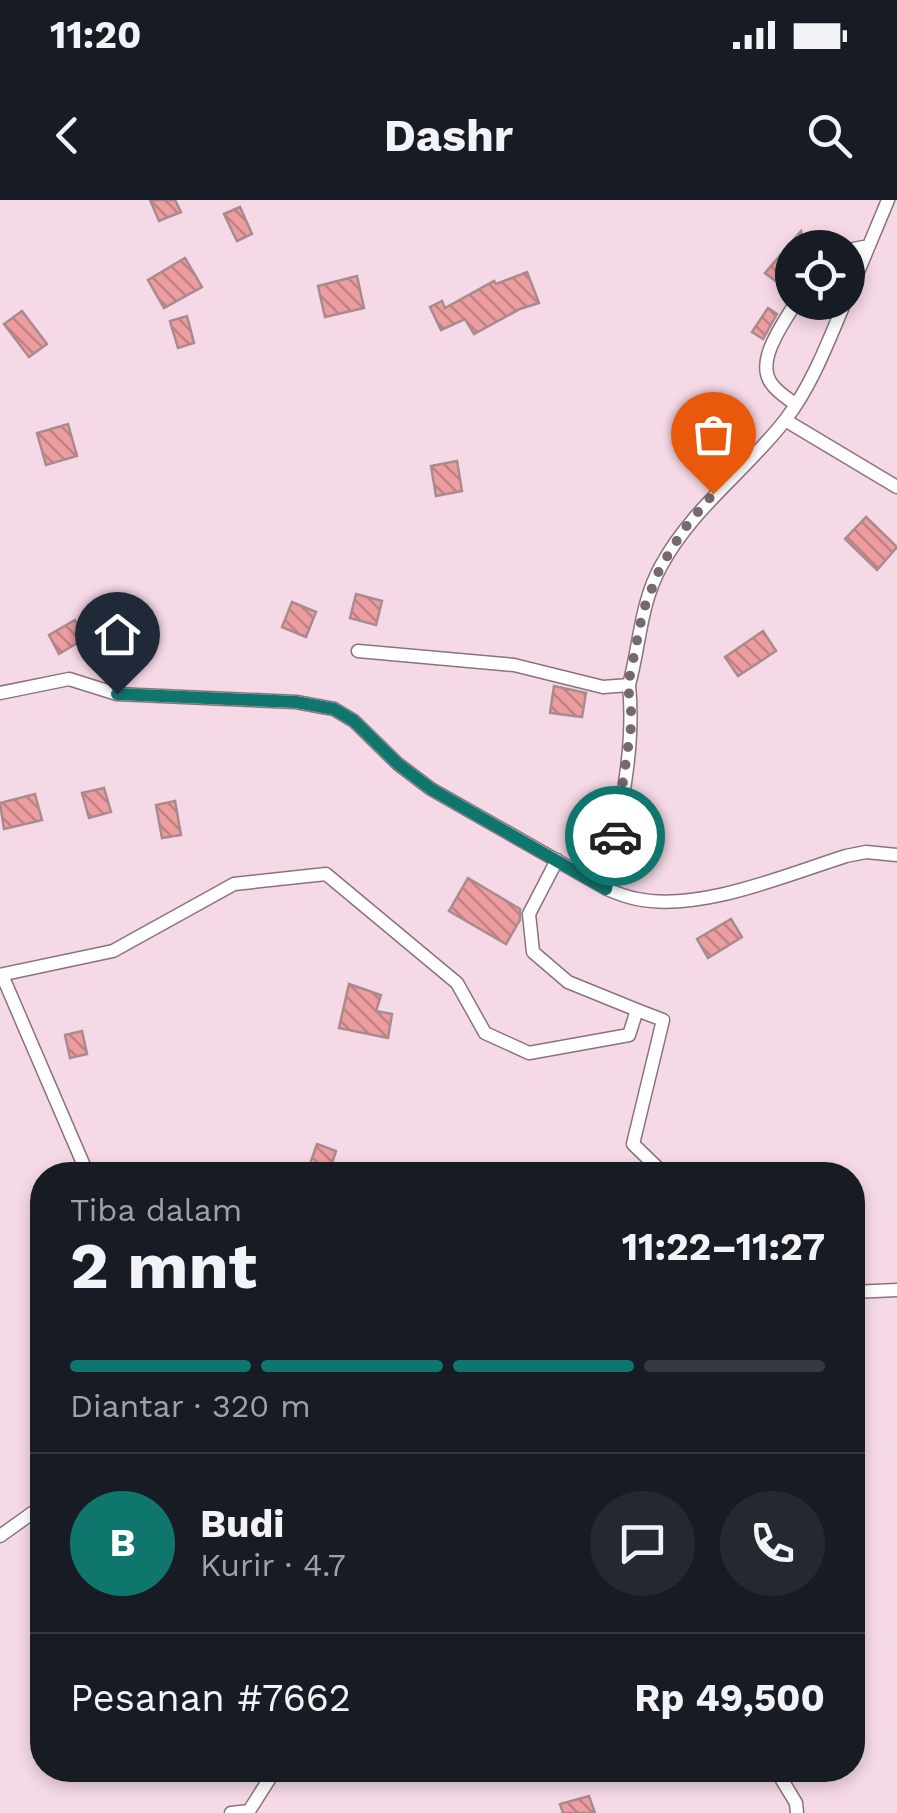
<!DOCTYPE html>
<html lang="id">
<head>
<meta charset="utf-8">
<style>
  :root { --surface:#171b24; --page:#242831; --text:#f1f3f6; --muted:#9ea1a6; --line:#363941; --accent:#0f766e }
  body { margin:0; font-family:"Work Sans",sans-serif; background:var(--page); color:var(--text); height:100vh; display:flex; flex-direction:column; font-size:38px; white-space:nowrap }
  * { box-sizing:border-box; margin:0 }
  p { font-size:32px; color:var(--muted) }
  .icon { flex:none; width:55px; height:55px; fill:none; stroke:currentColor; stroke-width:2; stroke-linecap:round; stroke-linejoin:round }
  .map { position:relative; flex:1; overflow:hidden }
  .sheet { position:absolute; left:30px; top:962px; width:835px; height:620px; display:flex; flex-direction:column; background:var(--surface); border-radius:40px; box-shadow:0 5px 15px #0003 }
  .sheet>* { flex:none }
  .fabs { position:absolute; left:775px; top:30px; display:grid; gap:20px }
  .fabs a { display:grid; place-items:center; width:90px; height:90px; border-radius:50%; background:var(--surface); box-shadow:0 5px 15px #0003; font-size:50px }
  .pin { position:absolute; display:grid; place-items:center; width:85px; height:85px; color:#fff; margin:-102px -42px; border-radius:50% 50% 50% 0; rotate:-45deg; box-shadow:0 0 10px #0007 }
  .pin .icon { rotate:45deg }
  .courier { position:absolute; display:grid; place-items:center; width:100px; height:100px; margin:-50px; border:8px solid #0f766e; border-radius:50%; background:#fff; color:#222; box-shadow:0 2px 12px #0007 }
  .head em { font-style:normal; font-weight:700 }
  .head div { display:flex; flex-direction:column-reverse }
  .head { display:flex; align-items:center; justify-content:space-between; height:170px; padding:0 40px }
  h1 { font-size:65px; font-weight:700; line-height:75px }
  .bar { display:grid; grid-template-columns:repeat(4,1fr); gap:15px 10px; align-content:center; height:120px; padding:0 40px }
  .bar i { height:12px; border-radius:8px; background:var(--line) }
  .bar .current { background:var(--accent) }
  .bar p { grid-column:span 4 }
  .line { display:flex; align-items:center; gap:25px; padding:0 40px; border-top:2px solid var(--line) }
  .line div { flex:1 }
  .round { display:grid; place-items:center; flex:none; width:105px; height:105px; border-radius:52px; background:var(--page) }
  .status { display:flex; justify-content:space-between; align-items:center; height:70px; padding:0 50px; background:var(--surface); direction:ltr }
  .status svg { height:28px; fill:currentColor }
  header { display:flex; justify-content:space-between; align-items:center; height:130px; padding:0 40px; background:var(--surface); font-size:45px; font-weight:700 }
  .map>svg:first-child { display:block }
</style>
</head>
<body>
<div class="status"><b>11:20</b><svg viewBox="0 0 49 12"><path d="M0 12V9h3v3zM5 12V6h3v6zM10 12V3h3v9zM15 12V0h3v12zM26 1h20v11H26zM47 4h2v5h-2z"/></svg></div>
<header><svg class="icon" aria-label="back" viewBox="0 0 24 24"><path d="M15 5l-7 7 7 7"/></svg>Dashr<svg class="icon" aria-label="search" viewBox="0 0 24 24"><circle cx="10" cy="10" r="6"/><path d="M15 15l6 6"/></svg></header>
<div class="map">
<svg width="897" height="1613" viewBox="0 0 897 1613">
  <defs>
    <pattern id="building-back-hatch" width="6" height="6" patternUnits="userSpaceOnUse" patternTransform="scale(2.5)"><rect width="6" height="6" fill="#ed9da0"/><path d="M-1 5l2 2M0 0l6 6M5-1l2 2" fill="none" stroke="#c18083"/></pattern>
  </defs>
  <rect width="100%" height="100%" fill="#f5d9e6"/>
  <path fill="url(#building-back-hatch)" stroke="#a88b8c" stroke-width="2.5" d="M150 0H175L181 12 159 21Z
    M240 7 252 34 237 41 224 14Z
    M801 31 804 48H792L791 93 765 73Z
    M185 58 202 87 164 108 148 80Z
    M527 72 539 103 520 109 474 134 465 119 441 130 430 107 442 101 445 108 494 81 496 84Z
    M357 76 364 108 325 117 318 86Z
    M768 108 777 114 763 139 752 132Z
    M22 111 47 144 29 157 4 124Z
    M187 116 194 143 178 148 170 121Z
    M68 224 77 256 46 265 37 233Z
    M457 261 462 291 436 296 431 266Z
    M866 317 897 347 877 370 845 339Z
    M356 394 382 401 376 425 350 418Z
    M292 402 316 412 306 437 282 427Z
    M75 420 84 439 59 454 49 435Z
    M763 431 776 451 738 476 725 457Z
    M554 486 586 493 582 517 550 513Z
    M104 588 111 612 89 618 82 593Z
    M35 594 42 620 4 629 0 603Z
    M175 601 181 635 162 638 156 605Z
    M468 678 520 709V720L506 744 449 711Z
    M731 719 742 737 708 758 697 739Z
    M349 784 381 795 376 811 392 814 388 838 339 828Z
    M82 831 87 854 70 858 65 835Z
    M317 944 336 951 328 975H306Z
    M589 1596 595 1613H563L560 1604Z"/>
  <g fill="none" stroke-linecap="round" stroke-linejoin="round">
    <defs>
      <path id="minor" d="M848 50 869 46
        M848 96 888 0
        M795 204C787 198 777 192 771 183 755 160 784 123 796 102
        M785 220 897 287
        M358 451 514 465 603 487 629 485C640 445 640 404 661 366 692 308 746 271 786 219 812 185 828 142 845 102
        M0 493 69 479 117 494 296 502 334 509 354 521 398 564 431 589 607 689C616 693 627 697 637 699 700 712 786 675 846 656L866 652 897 655
        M607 689C617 621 636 554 629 485
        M0 775 113 751 234 684 326 674 457 783 485 833 529 853 629 835 637 810 568 782 533 752 529 714 557 660
        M2 775 88 975
        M637 810 663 820 633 944 665 975
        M852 1092 897 1090
        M0 1336 42 1306
        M776 1570 796 1603 797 1613
        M231 1613 249 1611 275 1570"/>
    </defs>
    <use href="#minor" stroke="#8b727e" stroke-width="15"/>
    <use href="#minor" stroke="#fff" stroke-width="12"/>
  </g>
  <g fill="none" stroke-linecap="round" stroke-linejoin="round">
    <path stroke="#77676e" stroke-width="10" stroke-dasharray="0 18" d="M615 636 632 520 628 485 643 411 660 368 684 329 713 294"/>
    <path stroke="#0f766e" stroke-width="12" d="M117 494 296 502 334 509 354 521 398 564 431 589 606 689 615 636"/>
  </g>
</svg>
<div class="fabs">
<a><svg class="icon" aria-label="locate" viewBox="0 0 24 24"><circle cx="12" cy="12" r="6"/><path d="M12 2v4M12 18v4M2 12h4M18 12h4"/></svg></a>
</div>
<div class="pin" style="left:713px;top:294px;background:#ea580c"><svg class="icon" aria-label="bag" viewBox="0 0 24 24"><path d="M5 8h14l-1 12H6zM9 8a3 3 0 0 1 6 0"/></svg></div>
<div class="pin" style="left:117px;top:494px;background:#1f2937"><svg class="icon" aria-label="home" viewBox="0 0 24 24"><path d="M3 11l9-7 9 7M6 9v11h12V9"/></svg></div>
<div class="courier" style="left:615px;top:636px"><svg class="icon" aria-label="car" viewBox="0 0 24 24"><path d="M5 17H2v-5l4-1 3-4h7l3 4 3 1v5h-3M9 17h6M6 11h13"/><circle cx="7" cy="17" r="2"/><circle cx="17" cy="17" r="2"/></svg></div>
<section class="sheet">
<div class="head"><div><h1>2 mnt</h1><p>Tiba dalam</p></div><em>11:22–11:27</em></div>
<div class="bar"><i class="current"></i><i class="current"></i><i class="current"></i><i></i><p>Diantar · 320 m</p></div>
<div class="line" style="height:180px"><b class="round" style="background:var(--accent);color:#fff">B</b><div><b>Budi</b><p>Kurir · 4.7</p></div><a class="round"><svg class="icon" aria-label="chat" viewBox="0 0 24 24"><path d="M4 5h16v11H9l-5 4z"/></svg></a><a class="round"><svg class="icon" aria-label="phone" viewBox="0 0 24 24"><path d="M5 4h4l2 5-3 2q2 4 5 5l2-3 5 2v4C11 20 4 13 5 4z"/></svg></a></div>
<div class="line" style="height:130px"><div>Pesanan #7662</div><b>Rp 49,500</b></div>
</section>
</div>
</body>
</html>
